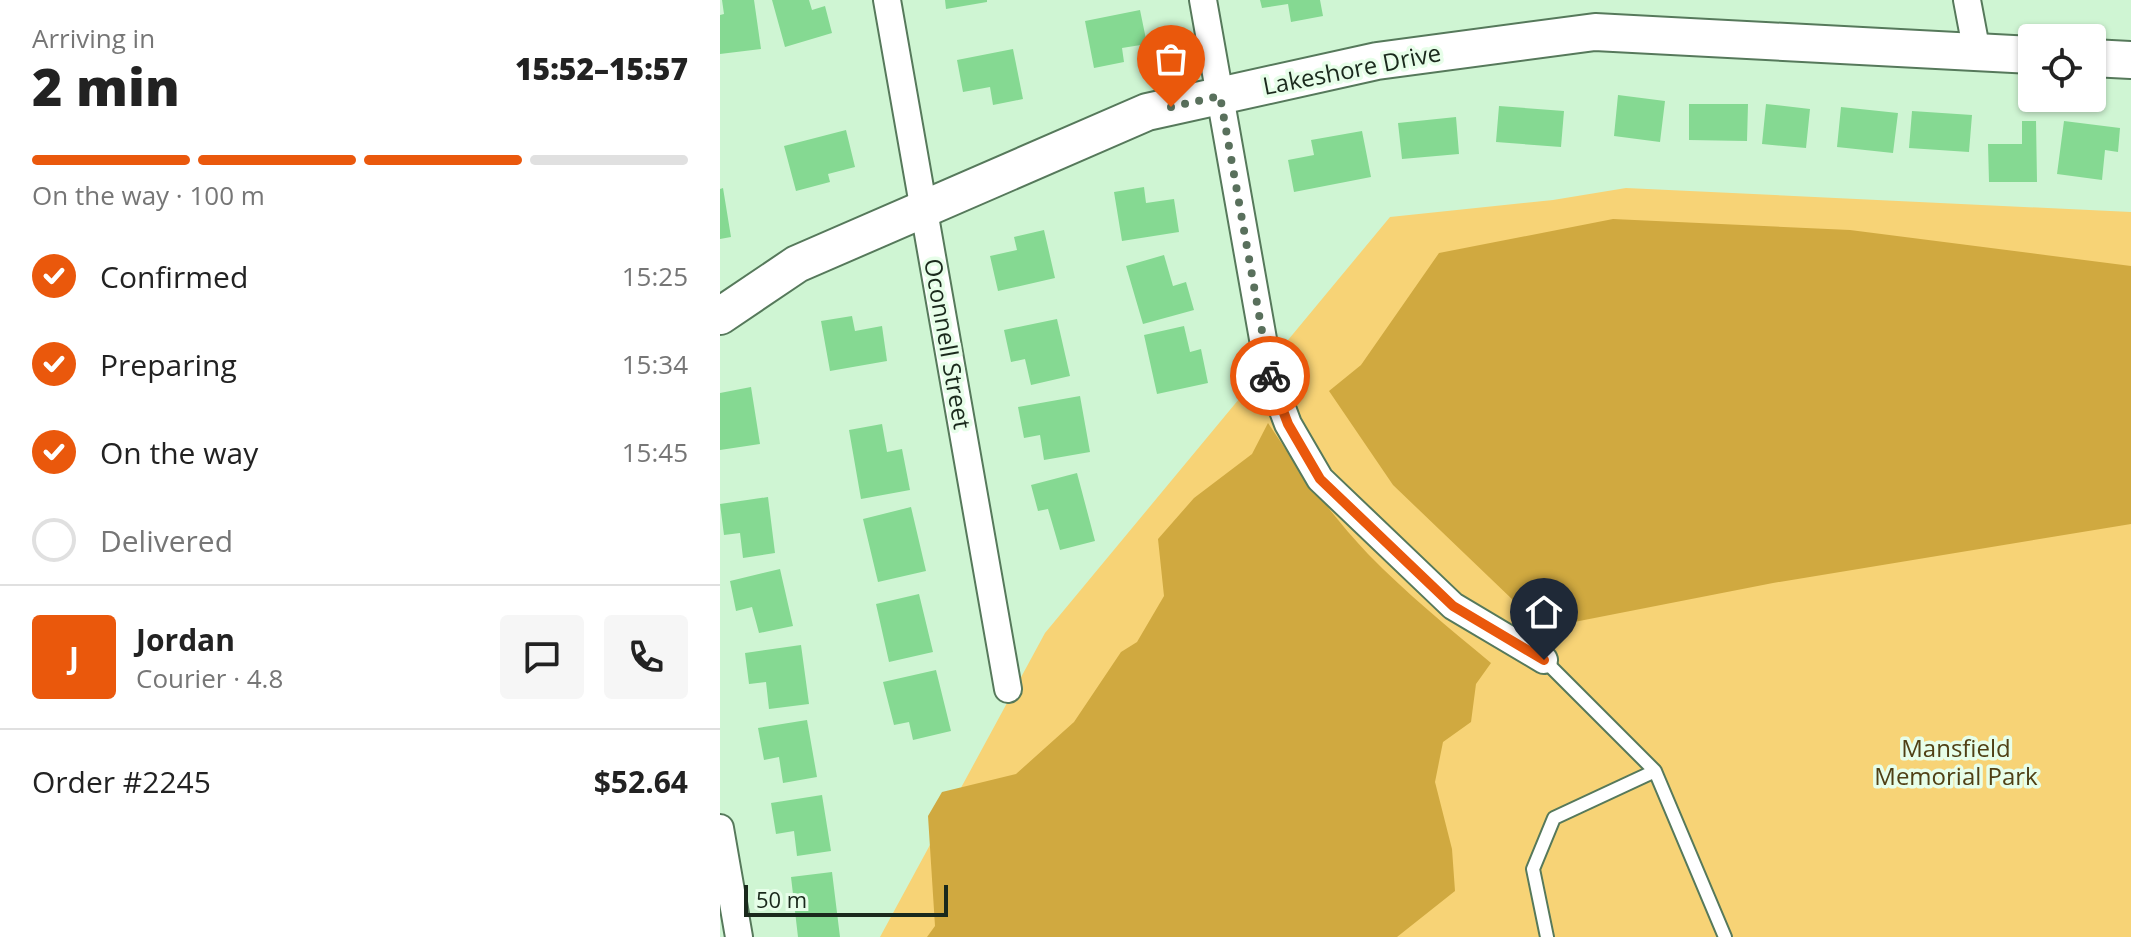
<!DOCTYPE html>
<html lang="en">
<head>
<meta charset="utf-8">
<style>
  :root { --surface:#fff; --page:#f6f6f6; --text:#222; --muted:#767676; --line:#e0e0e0; --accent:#ea580c }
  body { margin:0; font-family:"Open Sans",sans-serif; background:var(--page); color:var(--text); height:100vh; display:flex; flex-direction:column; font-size:30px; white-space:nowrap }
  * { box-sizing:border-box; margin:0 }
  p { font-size:26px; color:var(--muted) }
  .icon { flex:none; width:44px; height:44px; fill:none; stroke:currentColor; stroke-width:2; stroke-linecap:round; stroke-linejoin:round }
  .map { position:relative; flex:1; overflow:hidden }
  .details { display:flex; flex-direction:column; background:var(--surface); width:720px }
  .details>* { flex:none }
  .controls { position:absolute; left:1298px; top:24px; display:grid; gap:16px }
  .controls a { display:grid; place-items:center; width:88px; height:88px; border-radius:8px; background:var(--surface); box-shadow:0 2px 6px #0004; font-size:40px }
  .scale { position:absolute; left:24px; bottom:20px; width:204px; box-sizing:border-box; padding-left:8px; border:4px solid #1a291c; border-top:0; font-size:22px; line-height:28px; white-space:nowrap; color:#1a291c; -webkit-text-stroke:6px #e7fee9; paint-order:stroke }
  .pin { position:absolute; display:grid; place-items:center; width:68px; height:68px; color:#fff; margin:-82px -34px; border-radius:50% 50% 50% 0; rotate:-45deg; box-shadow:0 0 8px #0007 }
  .pin .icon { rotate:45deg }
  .courier { position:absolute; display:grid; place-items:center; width:80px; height:80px; margin:-40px; border:6px solid #ea580c; border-radius:50%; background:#fff; color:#222; box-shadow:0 2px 10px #0007 }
  .summary em { font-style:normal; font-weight:800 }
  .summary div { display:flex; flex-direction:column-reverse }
  .summary { display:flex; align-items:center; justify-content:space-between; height:136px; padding:0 32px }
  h1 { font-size:52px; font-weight:800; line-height:60px }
  .bar { display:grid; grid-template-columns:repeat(4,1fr); gap:12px 8px; align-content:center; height:96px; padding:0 32px }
  .bar i { height:10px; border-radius:6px; background:var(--line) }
  .bar .active { background:var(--accent) }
  .bar p { grid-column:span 4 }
  .line { display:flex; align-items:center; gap:20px; padding:0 32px; border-top:2px solid var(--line) }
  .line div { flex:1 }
  .round { display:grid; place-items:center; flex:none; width:84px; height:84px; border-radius:8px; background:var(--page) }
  ol { padding:0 32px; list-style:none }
  li { display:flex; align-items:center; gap:24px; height:88px }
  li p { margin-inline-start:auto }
  li .icon { padding:8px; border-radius:50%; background:var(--accent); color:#fff; stroke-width:4 }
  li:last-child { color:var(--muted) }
  li i { width:44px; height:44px; border:4px solid var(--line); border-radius:50% }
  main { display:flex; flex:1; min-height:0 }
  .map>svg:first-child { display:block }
</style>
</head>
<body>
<main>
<section class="details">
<div class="summary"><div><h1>2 min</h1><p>Arriving in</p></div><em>15:52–15:57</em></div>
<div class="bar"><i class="active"></i><i class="active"></i><i class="active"></i><i></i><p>On the way · 100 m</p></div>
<ol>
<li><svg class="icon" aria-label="check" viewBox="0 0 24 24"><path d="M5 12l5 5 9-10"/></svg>Confirmed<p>15:25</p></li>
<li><svg class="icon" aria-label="check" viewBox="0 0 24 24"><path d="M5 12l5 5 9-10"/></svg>Preparing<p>15:34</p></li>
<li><svg class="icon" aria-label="check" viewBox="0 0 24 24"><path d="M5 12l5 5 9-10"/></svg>On the way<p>15:45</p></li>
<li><i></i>Delivered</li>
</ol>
<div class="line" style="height:144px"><b class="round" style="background:var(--accent);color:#fff">J</b><div><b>Jordan</b><p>Courier · 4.8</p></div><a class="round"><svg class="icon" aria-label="chat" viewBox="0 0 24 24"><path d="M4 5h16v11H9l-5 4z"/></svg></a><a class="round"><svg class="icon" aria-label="phone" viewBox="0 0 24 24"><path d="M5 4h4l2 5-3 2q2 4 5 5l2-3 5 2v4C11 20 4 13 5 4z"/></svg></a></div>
<div class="line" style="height:104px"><div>Order #2245</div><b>$52.64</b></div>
</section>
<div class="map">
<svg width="1411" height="937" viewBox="0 0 1411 937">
  <rect width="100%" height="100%" fill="#cff5d3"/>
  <path fill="#f7d376" d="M906 188 1411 212V937H160L325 633 670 217 833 200Z"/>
  <path fill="#d0a940" d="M893 219 1130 230 1411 266V524L1053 583 849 623 818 624 673 485 609 391 641 365 719 253Z
    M548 423C578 468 610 514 648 554 686 593 729 628 771 663L756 684 751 722 723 742 715 782 732 849 735 891 677 937H207L215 926 208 816 222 792 296 774 354 722 401 652 417 642 444 596 438 539 474 498 532 454Z"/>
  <path fill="#85d992" d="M2 0H34L41 49 0 54V15L4 14Z
    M52 0H89L92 10 105 6 112 33 65 47Z
    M225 0H267V2L226 9Z
    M540 0H600L603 16 571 22 568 4 542 8Z
    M420 10 427 44 402 48 404 62 374 68 365 21Z
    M293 49 303 99 273 105 270 87 243 92 237 60Z
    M898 95 945 101 940 142 894 136Z
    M969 104H1028L1027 141 969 140Z
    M1046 104 1090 109 1086 148 1042 144Z
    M779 106 844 111 841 147 776 142Z
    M1121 107 1178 113 1173 153 1117 147Z
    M1192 111 1252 115 1249 152 1189 148Z
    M736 117 739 154 682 159 678 123Z
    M1302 121H1316L1317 182H1269L1268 144H1302Z
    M1344 121 1400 128 1398 152 1385 150 1382 180 1337 174Z
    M126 130 135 167 108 174 110 182 76 191 64 146Z
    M642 131 651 177 574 192 568 160 594 155 591 140Z
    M424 187 426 203 454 199 459 232 402 241 394 192Z
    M3 188 11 237 0 239V189Z
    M324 230 335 278 278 291 270 256 297 250 294 237Z
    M444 255 453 286 466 282 474 310 423 324 406 266Z
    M132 316 135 331 162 326 167 361 110 371 101 321Z
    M337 319 350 376 311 385 305 359 291 362 284 330Z
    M464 326 470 352 481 349 488 383 437 394 424 335Z
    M31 387 40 444 0 450V393Z
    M360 396 370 452 324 460 320 435 304 438 298 407Z
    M162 424 167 452 182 449 190 490 141 499 129 430Z
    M357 473 375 541 340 550 328 509 318 511 311 485Z
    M48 497 55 553 23 558 20 533 4 535 0 504Z
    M191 507 206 571 158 582 143 519Z
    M60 569 73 626 39 633 32 607 16 611 10 581Z
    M199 594 213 652 169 662 156 604Z
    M81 645 89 704 49 709 46 682 29 684 25 653Z
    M216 670 231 731 193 740 189 722 174 725 163 682Z
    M87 720 97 777 63 783 59 757 44 760 38 728Z
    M102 795 111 851 77 856 74 831 56 834 51 803Z
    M112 872 120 937H78L71 877Z"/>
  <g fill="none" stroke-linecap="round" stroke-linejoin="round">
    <defs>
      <path id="lane" d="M824 660 935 771 834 818 813 869 827 937
        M935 771 1005 937"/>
      <path id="street" d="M167 0 288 689
        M483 0 549 373 568 424 600 479 733 606 824 660
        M1247 0 1257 53
        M0 828 19 937"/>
      <path id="secondary" d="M1372 58 1411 60
        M0 316 77 264 427 112 657 61 875 32 1312 55"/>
    </defs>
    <use href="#lane" stroke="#56795b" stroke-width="16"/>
    <use href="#street" stroke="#56795b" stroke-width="30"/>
    <use href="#secondary" stroke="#56795b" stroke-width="40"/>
    <use href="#lane" stroke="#fff" stroke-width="12"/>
    <use href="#street" stroke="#fff" stroke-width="26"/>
    <use href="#secondary" stroke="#fff" stroke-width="36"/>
  </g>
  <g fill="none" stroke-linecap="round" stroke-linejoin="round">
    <path stroke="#59705c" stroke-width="8" stroke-dasharray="0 14.4" d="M451 107 500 96 550 376"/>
    <path stroke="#ea580c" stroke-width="10" d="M550 376 568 424 600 479 733 606 824 660"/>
  </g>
  <g text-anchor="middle" stroke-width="7" stroke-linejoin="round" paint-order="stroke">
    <g font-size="24" fill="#1a291c" stroke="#e7fee9">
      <text transform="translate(632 70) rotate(-11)" y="8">Lakeshore Drive</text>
      <text transform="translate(227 344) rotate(80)" y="8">Oconnell Street</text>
    </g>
    <g font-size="24" fill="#504015" stroke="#e7fee9">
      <text x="1236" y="757">Mansfield<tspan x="1236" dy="28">Memorial Park</tspan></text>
    </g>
  </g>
</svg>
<div class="controls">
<a><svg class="icon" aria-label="locate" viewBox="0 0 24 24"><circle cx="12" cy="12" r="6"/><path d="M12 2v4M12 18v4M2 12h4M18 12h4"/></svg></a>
</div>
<div class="scale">50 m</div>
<div class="pin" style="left:451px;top:107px;background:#ea580c"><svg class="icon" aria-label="bag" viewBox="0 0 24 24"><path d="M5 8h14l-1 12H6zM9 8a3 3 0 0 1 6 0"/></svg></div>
<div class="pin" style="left:824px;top:660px;background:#1f2937"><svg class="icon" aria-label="home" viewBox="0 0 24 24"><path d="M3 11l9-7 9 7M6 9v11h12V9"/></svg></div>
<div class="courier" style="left:550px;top:376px"><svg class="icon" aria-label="bike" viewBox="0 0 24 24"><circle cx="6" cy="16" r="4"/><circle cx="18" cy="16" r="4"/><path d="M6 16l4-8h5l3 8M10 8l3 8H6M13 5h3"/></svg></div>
</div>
</main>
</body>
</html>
